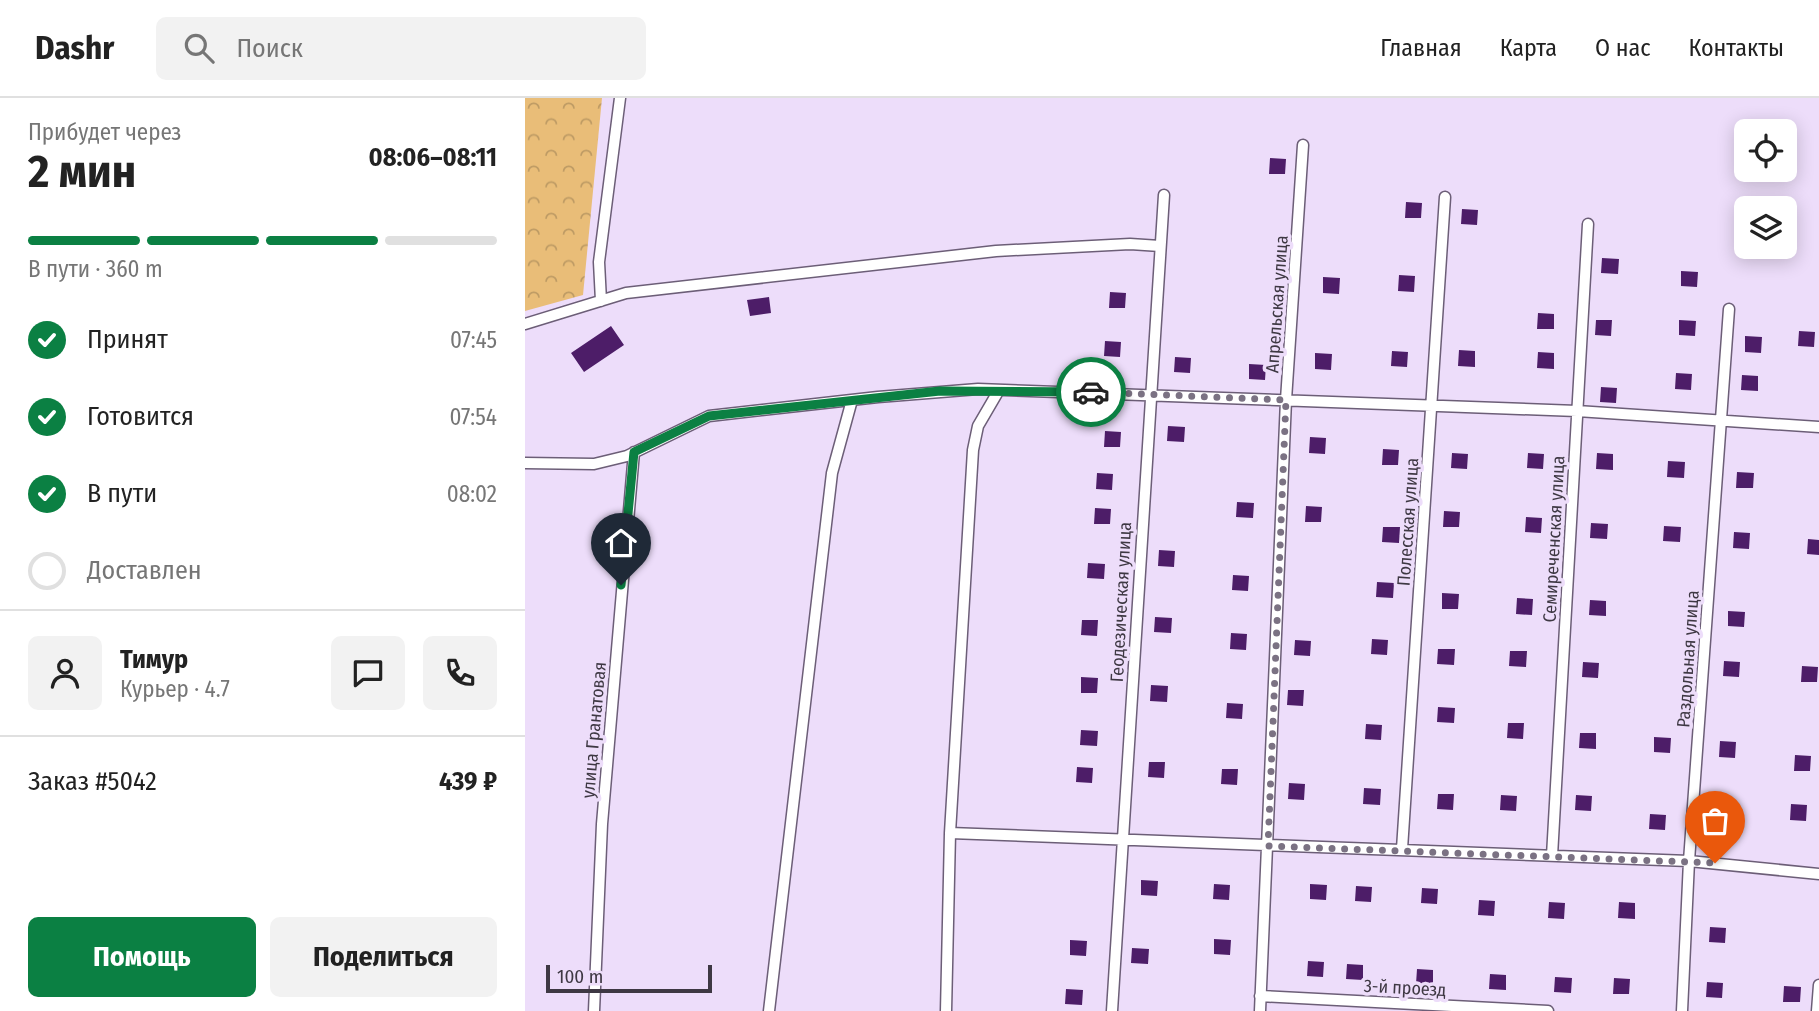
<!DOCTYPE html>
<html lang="ru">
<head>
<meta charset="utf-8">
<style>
  :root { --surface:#fff; --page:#f2f2f2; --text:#222; --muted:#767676; --line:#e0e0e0; --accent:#0b8043 }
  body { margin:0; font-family:"Fira Sans Condensed",sans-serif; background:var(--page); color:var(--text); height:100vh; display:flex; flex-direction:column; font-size:26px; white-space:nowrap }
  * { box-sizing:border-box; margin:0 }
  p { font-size:23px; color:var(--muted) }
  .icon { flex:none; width:38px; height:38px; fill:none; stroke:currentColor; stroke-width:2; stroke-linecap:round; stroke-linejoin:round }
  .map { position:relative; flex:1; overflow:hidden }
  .drawer { display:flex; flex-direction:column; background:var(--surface); width:525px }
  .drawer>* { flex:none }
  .tools { position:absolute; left:1209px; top:21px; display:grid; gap:14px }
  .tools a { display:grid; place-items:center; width:63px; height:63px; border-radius:10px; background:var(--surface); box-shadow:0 4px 18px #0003; font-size:35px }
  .scale { position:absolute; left:21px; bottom:18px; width:166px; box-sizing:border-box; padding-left:7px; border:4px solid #3e3843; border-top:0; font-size:19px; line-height:24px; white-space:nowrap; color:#3e3843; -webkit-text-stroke:5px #edddfa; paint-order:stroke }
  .pin { position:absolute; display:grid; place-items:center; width:60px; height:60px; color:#fff; margin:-72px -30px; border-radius:50% 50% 50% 0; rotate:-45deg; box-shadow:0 0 7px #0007 }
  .pin .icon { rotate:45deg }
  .courier { position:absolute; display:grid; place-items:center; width:70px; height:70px; margin:-35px; border:5px solid #0b8043; border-radius:50%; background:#fff; color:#222; box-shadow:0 2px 9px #0007 }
  .headline em { font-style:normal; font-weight:700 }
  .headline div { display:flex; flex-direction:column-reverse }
  .headline { display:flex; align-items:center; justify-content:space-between; height:119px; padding:0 28px }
  h1 { font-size:46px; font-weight:700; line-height:52px }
  .bar { display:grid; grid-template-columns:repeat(4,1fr); gap:10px 7px; align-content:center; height:84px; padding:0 28px }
  .bar i { height:9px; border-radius:5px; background:var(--line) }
  .bar .current { background:var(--accent) }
  .bar p { grid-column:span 4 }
  .line { display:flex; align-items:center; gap:18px; padding:0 28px; border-top:2px solid var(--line) }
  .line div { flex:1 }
  .round { display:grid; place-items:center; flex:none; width:74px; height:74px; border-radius:10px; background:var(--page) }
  ol { padding:0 28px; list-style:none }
  li { display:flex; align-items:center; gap:21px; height:77px }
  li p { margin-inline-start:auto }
  li .icon { padding:7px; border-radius:50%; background:var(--accent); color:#fff; stroke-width:4 }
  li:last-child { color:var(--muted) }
  li i { width:38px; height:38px; border:4px solid var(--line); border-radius:50% }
  .button { display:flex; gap:14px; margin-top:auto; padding:14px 28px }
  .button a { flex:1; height:80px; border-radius:10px; background:var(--accent); color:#fff; font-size:28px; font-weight:700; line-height:80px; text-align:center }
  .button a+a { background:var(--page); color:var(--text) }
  header { display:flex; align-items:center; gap:42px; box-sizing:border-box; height:98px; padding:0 35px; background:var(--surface); border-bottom:2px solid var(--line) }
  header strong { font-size:33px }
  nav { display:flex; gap:38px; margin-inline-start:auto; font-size:24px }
  .search { width:490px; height:63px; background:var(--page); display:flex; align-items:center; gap:18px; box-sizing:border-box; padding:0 24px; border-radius:10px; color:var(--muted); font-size:26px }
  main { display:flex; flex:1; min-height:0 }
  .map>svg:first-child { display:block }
</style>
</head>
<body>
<header>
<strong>Dashr</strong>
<div class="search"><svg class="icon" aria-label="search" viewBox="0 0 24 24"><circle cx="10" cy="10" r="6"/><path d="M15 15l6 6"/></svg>Поиск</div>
<nav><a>Главная</a><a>Карта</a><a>О нас</a><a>Контакты</a></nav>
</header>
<main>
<section class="drawer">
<div class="headline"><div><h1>2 мин</h1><p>Прибудет через</p></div><em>08:06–08:11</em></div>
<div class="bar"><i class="current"></i><i class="current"></i><i class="current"></i><i></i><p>В пути · 360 m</p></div>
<ol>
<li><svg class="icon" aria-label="check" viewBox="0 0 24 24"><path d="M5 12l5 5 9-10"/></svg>Принят<p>07:45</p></li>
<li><svg class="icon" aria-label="check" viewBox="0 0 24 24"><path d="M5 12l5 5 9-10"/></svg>Готовится<p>07:54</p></li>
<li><svg class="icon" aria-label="check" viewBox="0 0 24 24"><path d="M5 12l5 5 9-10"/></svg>В пути<p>08:02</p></li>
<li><i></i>Доставлен</li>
</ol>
<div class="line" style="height:126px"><a class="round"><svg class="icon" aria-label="person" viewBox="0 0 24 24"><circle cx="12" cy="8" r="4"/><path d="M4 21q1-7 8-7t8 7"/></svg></a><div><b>Тимур</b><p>Курьер · 4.7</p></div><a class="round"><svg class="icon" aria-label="chat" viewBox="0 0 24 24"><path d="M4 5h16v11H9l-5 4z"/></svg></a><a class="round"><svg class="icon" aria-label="phone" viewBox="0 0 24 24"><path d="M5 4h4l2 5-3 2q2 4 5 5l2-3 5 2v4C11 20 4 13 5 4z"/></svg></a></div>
<div class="line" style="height:91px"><div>Заказ #5042</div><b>439 ₽</b></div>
<div class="button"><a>Помощь</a><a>Поделиться</a></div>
</section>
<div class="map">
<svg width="1294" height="913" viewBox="0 0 1294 913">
  <defs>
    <pattern id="forest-crowns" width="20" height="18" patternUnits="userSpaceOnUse" patternTransform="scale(1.75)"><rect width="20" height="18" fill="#e9bd78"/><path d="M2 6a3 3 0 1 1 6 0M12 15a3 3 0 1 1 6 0" fill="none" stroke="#be9b64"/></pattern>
  </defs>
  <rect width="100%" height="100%" fill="#edddfa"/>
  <path fill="url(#forest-crowns)" d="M0 0H77L58 197 0 213Z"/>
  <path fill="#4d1d68" d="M745 60 761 61 760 76H744Z
    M881 104 897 105 896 120H880Z
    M937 111 953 112 952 127 936 126Z
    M1077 160 1094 161 1093 176 1076 175Z
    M1156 173 1173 174 1172 189 1156 188Z
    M874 177 890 178 889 194 873 193Z
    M798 179 815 180 814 196 798 195Z
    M585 194 601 195 600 210H584Z
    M244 199 246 215 225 218 222 202Z
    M1013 215 1029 216V231H1012Z
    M1071 222H1087L1086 238 1070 237Z
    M1154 222 1171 223 1170 238 1154 237Z
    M86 228 99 247 59 274 46 255Z
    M1274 233 1290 234 1289 249 1273 248Z
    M1220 238 1237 239 1236 255 1220 254Z
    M580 243 596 244 595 259 579 258Z
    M934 252 950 253V269L933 268Z
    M867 253 883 254 882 269 866 268Z
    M1013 254 1029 255V271L1012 270Z
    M790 255 807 256 806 272 790 271Z
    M650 259 666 260 665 275 649 274Z
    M724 266 741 267 740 282 724 281Z
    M1151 275 1167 276 1166 292 1150 291Z
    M1217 277 1233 278V293L1216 292Z
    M1076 289 1092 290 1091 305 1075 304Z
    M643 328 660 329 659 344 642 343Z
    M580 333 596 334 595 349H579Z
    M785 339 801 340 800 356 784 355Z
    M858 351 874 352 873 367H857Z
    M927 355 943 356 942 371 926 370Z
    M1003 355 1019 356 1018 371 1002 370Z
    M1072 355 1088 356V372L1071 371Z
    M1143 363 1160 364 1159 380 1142 379Z
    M1212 374 1229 375 1228 390H1211Z
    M572 375 588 376 587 392 571 391Z
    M712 404 729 405 728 420 711 419Z
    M781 408 797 409 796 424H780Z
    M570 410 586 411 585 426H569Z
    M919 413 935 414 934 429H918Z
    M1001 419 1017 420 1016 435 1000 434Z
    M1066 425 1083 426 1082 441 1065 440Z
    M1139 428 1156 429 1155 444 1138 443Z
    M858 429H875L874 445 857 444Z
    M1209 434 1225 435 1224 451 1208 450Z
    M1283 441 1294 442V457L1282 456Z
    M634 452 650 453 649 469 633 468Z
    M563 465 580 466 579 481 562 480Z
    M708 477 724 478 723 493 707 492Z
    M852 484 869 485 868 500 851 499Z
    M917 495 934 496 933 511H917Z
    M992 500 1008 501 1007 517 991 516Z
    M1065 502 1081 503V518L1064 517Z
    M1203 513 1220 514 1219 529 1203 528Z
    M630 519 647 520 646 535 629 534Z
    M557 522H573L572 538 556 537Z
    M706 535 722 536 721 552 705 551Z
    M847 541 863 542 862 557 846 556Z
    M770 542 786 543 785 558 769 557Z
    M913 551H930L929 567 912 566Z
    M985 553H1002L1001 569 984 568Z
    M1199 563 1215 564 1214 579 1198 578Z
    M1058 564 1074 565 1073 580 1057 579Z
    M1277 568 1293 569 1292 584H1276Z
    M556 579 573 580 572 595H556Z
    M626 587 643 588 642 604 625 603Z
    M763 592H779L778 608 762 607Z
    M702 605 718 606 717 621 701 620Z
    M913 609 930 610 929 625 912 624Z
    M983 625H999L998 641 982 640Z
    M841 626 857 627 856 642 840 641Z
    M556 632 573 633 572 648 555 647Z
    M1055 635H1071V651L1054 650Z
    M1129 639 1146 640 1145 655 1129 654Z
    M1195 643 1211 644 1210 660 1194 659Z
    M1270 657 1286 658 1285 673H1269Z
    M624 664H640L639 680 623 679Z
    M552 669 568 670 567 685 551 684Z
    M697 671H713L712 687 696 686Z
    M764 685 780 686 779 702 763 701Z
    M839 690 856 691 855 707 838 706Z
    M913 696H929L928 712 912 711Z
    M976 697 992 698 991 713 975 712Z
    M1051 697 1067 698 1066 713 1050 712Z
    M1194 700 1210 701 1209 717 1193 716Z
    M1266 706 1282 707 1281 723 1265 722Z
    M1125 716 1141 717 1140 732 1124 731Z
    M616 782 633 783 632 798 616 797Z
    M689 786 705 787 704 802 688 801Z
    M785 786 802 787 801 802 785 801Z
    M831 788 847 789 846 804 830 803Z
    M897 790 913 791 912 806 896 805Z
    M954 802 970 803 969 818 953 817Z
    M1024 804 1040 805 1039 821 1023 820Z
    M1094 804 1110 805V821L1093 820Z
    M1185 829 1201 830 1200 845 1184 844Z
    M689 841 706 842 705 857 689 856Z
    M545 842 562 843 561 858 545 857Z
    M607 850 624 851 623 866 606 865Z
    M783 863 799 864 798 879 782 878Z
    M822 866 838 867V882L821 881Z
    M892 871 908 872V887L891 886Z
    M965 876 981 877V892L964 891Z
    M1030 879 1047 880 1046 895 1029 894Z
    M1089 880 1105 881 1104 896H1088Z
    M1182 884 1198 885 1197 900 1181 899Z
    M1259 888 1276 889 1275 904H1258Z
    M541 891 558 892 557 907 540 906Z"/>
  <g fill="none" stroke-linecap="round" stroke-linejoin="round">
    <defs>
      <path id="street" d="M76 203 74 164 95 0
        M0 226 101 195 471 153 605 146 635 148
        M0 365 69 366 102 358 184 318 353 299 453 291 1052 313 1294 329
        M425 735 1164 763 1294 776
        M877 751 920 99
        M1027 758 1063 126
        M735 898 1023 913
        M69 913 77 726 109 354
        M244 913 307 375 327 302
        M421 913 425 735 448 352 453 328 474 292
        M587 913 639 97
        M735 913 761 302 778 47
        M1157 913 1164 763 1204 211
        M1292 913 1294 887"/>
    </defs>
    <use href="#street" stroke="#6c5e77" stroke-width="13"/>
    <use href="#street" stroke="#fff" stroke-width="10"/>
  </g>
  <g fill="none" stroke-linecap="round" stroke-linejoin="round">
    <path stroke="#7b7283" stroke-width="7" stroke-dasharray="0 12.6" d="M566 294 761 302 743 748 1190 765"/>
    <path stroke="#0b8043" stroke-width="9" d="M96 487 109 354 184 318 415 293 566 294"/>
  </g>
  <g text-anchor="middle" stroke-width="7" stroke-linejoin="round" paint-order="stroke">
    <g font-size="18" fill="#3e3843" stroke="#edddfa">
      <text transform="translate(752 206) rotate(-86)" y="6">Апрельская улица</text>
      <text transform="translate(883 424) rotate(-86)" y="6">Полесская улица</text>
      <text transform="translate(1029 441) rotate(-87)" y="6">Семиреченская улица</text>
      <text transform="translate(596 504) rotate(-87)" y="6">Геодезическая улица</text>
      <text transform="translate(1163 561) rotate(-86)" y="6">Раздольная улица</text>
      <text transform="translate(69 632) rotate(-85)" y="6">улица Гранатовая</text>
      <text transform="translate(880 890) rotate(3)" y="6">3-й проезд</text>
    </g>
  </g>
</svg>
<div class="tools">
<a><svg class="icon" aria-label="locate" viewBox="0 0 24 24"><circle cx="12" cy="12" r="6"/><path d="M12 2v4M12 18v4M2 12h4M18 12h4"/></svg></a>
<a><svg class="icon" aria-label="layers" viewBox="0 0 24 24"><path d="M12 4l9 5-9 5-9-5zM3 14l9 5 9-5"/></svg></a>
</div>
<div class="scale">100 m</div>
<div class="pin" style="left:1190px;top:765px;background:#ea580c"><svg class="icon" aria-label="bag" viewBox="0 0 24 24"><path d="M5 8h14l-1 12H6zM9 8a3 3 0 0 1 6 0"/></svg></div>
<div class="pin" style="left:96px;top:487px;background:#1f2937"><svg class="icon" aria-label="home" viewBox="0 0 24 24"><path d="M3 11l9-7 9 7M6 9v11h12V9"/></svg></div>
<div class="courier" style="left:566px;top:294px"><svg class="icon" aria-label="car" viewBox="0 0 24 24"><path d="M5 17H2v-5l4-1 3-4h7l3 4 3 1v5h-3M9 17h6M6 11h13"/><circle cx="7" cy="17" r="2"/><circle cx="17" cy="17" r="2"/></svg></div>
</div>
</main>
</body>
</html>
